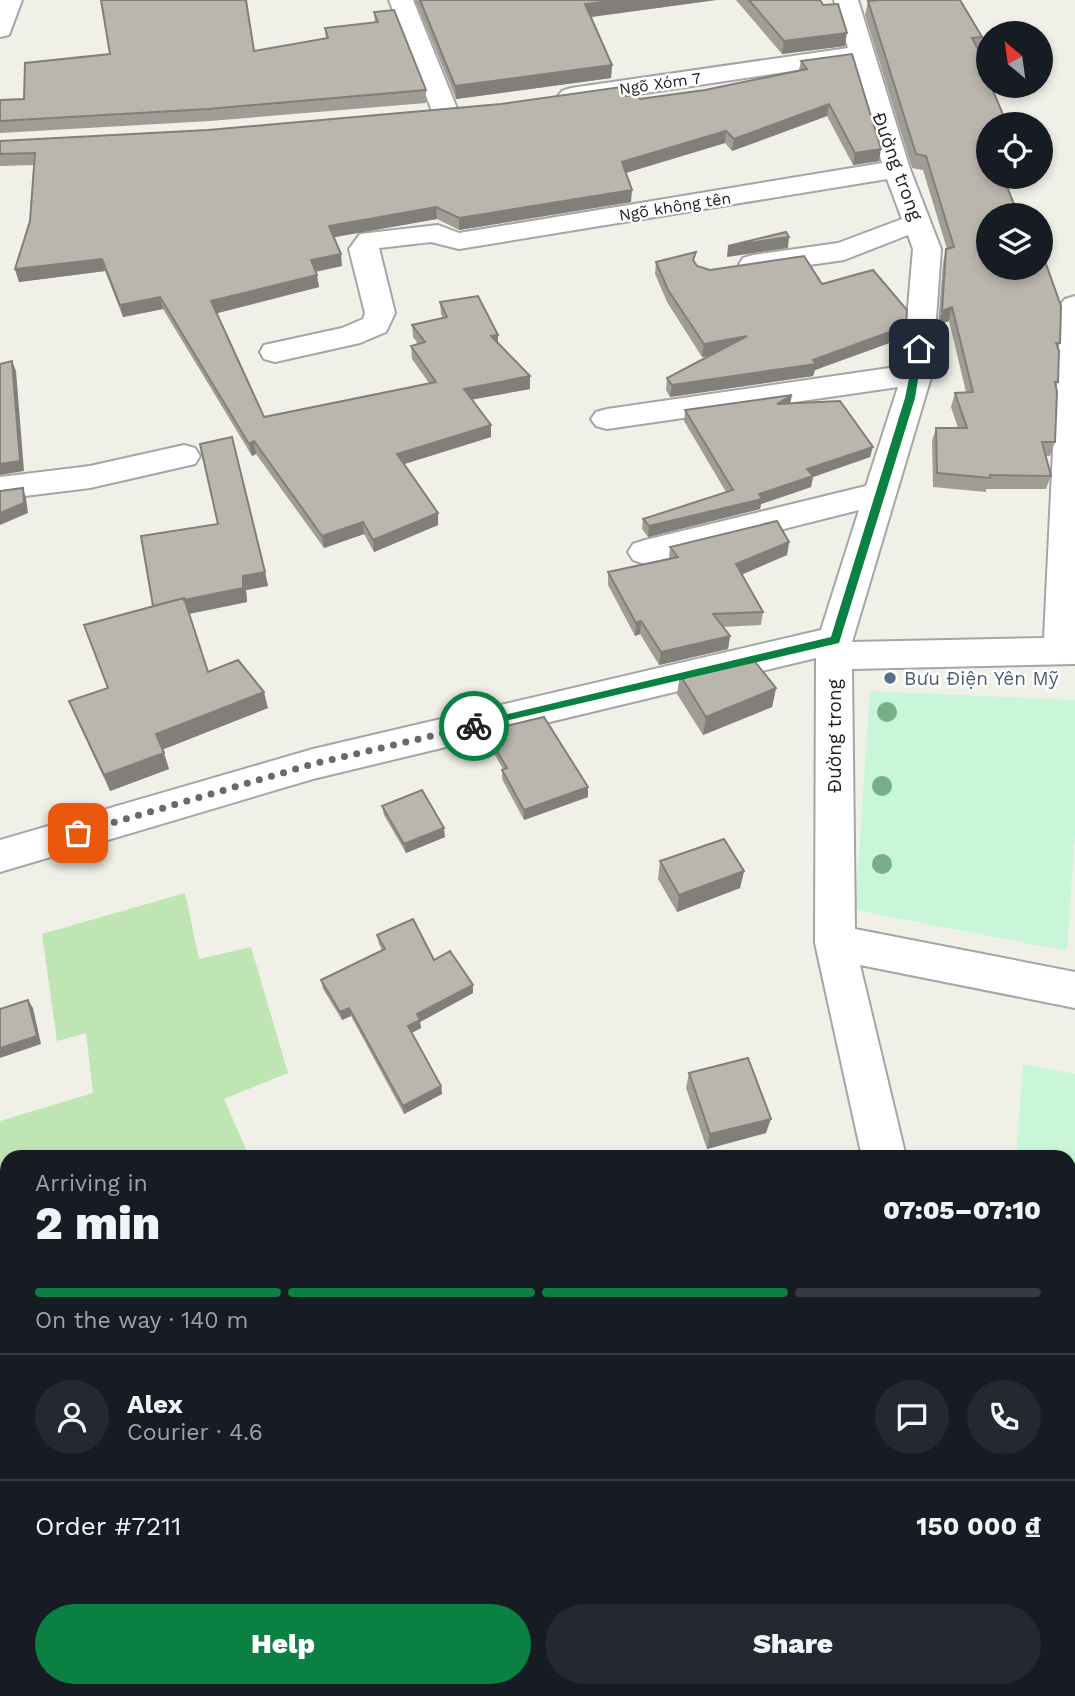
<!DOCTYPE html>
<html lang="en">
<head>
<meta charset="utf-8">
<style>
  :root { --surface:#171b24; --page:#242831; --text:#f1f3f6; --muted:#9ea1a6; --line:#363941; --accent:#0b8043 }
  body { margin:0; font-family:"Work Sans",sans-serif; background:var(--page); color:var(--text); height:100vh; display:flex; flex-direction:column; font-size:26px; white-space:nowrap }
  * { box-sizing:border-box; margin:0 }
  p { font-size:23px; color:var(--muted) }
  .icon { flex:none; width:38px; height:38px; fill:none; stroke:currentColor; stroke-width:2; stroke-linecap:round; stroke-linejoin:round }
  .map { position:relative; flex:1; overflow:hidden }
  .drawer { position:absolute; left:0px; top:1150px; width:1076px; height:548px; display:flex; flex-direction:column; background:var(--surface); border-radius:21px 21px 0 0; box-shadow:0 4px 10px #0003 }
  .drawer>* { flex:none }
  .needle { width:46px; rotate:331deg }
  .buttons { position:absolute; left:976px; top:21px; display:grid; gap:14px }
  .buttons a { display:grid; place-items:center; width:77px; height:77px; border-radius:50%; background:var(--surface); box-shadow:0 4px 10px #0003; font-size:35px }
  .pin { position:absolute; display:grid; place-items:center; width:60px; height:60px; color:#fff; margin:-30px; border-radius:14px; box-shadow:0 4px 10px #0006 }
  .courier { position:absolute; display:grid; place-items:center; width:70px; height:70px; margin:-35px; border:5px solid #0b8043; border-radius:50%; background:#fff; color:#222; box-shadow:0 2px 9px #0007 }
  .summary em { font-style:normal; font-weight:800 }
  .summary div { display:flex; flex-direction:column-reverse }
  .summary { display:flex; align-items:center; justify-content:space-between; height:119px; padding:0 35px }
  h1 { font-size:46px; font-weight:800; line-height:52px }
  .bar { display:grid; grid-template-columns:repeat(4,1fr); gap:10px 7px; align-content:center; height:84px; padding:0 35px }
  .bar i { height:9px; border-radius:5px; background:var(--line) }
  .bar .active { background:var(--accent) }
  .bar p { grid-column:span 4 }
  .line { display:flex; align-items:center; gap:18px; padding:0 35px; border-top:2px solid var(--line) }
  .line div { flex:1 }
  .round { display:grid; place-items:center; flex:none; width:74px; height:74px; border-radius:37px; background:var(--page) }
  .primary-button { display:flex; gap:14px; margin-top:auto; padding:14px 35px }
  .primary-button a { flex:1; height:80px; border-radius:42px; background:var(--accent); color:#fff; font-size:28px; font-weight:800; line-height:80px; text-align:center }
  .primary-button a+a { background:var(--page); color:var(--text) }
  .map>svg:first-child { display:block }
</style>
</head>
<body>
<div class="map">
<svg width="1075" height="1696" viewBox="0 0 1075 1696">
  <rect width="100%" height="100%" fill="#f0f0e8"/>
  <path fill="#bfe6b2" d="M185 893 199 959 251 947 288 1073 224 1099 248 1154 7 1157V1165L0 1166V1121L93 1093 86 1033 57 1041 42 934Z"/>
  <path fill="#c9f6d8" d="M870 691 1075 700V833L1067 951 855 910Z
    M1023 1064 1075 1074V1352L1069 1350V1157H1016Z"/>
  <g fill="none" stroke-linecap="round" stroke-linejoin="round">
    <defs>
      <path id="minor" d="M0 0H22L9 35 0 37Z
        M389 0H413L458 111 454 116H436L432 111Z
        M834 0H858L910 169 941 249 932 374 852 642 1044 638 1060 305 1065 299 1075 296V664L852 669 855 929 1075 972V1008L860 965 906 1157H862L815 943 816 658 313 779 0 872V840L313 749 821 630 859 510 645 564 633 560 628 552 633 544 645 540 866 486 898 387 607 429 596 426 591 419 596 412 607 409 903 366 913 249 908 235 844 260 753 273 743 270 739 264 743 258 753 255 838 243 902 219 887 179 459 249 431 242 379 248 395 313 386 332 360 343 275 362 264 359 260 352 264 345 342 328 363 319 365 313 349 249 360 234 438 225 459 233 882 163 852 62 571 104 562 101 558 96 562 91 571 88 848 48Z
        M184 445 195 448 200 456 195 464 90 488 0 499V477L90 466Z
        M946 1690H999L1000 1696H946Z"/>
    </defs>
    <use href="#minor" stroke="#a5a5a5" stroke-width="4"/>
    <use href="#minor" fill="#fff" fill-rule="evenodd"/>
  </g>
  <g fill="#77af86">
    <circle cx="887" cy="712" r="10"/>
    <circle cx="882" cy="786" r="10"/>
    <circle cx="882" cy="864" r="10"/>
  </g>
  <path fill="#a09d96" d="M415 0H716L590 17 612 65 611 78 456 99Z
    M736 0H820L845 46 782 54Z
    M868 1 982 37 979 51 989 86H995L989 124V177L1060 343 1058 348V382L1056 387 1055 442 1050 456H1045L1051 476 1046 489H986V492L933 487 932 441 936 428H958L951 407 955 393 966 392 949 321 938 325 943 263 946 249H947L923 170 912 168 865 15Z
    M374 12 426 90V103L210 121 0 133V100L24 99 254 51 326 39 325 28 375 23Z
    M801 61 879 161 853 165 827 116 732 151 725 143 626 173 631 202 459 230 437 219 334 237 342 266 316 272 319 287 217 313 264 417 429 383 412 359 411 346 418 344 413 337 412 325 443 318 441 314 440 302 498 343 530 389 472 399 491 425V437L404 464 438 525 374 552 364 534 324 548 256 454 252 456 163 309 123 317 105 271 19 282 15 269 30 221 34 165 0 166V141L208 130 625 96 640 99 705 90 799 70Z
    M656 262 695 263 697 266 710 270 822 284 906 326 903 338 815 370 813 376 670 397 666 390 667 378 711 355 702 357 667 302 655 274Z
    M790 403 870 457 813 477 811 487 761 504 760 509 648 537 642 529 643 519 726 492 684 421 685 410Z
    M218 524 265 572 268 586 246 590 247 602 189 614 208 672 268 708 162 750 169 769 110 791 76 718 69 701 108 688 153 606Z
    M789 542 787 555 742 574 763 612 761 625 723 627 730 636 728 649 659 665 640 634 635 636 608 585V572L669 559 670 547Z
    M680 675 776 688 772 707 703 735 677 694Z
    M485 731 588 787V797L524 820 502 779V770L503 769 486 740Z
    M382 806 445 837 406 853 384 815Z
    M660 861 744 871 740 888 677 912 658 879Z
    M377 935 434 960 473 985V993L420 1022 421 1028 412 1033 441 1086 442 1094 404 1114 351 1016 342 1020 323 989 321 980 382 950 379 944Z
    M689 1073 766 1133 707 1149 686 1088Z"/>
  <path fill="#827f7a" d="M618 0H716L584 18 585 4Z
    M847 33 845 46 782 54 784 41Z
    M612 65 611 78 456 99 455 86Z
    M829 104 827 116 732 151 734 139Z
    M726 131 725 143 622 174V162Z
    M881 149 879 161 853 165 855 153Z
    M632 190 631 202 459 230V218Z
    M436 207 437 219 330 238 329 226Z
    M789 237 788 248 727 257 728 246Z
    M341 254 342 266 312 272 311 260Z
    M102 259 105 271 19 282 15 269Z
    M317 275 319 287 214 314 211 301Z
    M160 297 163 309 123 317 120 305Z
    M952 307 949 321 938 325 942 311Z
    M906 326 903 338 815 370 813 376 670 397 672 385 813 360Z
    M498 335V347L491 336Z
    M747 336 745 349 702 357 704 344Z
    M12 361 16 371 24 471 0 475V464Z
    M530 376V389L465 401 464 389Z
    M792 395 790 405 777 404Z
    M491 425V437L398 466 397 454Z
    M254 441 256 454 252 456 249 444Z
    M873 447 870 457 813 477 811 487 761 504 760 509 648 537 649 526 759 494 807 469Z
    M23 488 26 498 28 513 0 525V513Z
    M438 513V525L374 552 373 540Z
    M363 522 364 534 324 548 322 536Z
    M789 542 787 555 734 578 736 564Z
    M265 572 268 586 246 590 247 602 158 620 153 606 243 576Z
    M641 621 640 634 635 636 636 623Z
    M730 636 728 649 659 665 661 652Z
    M776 688 772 707 703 735 706 717Z
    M264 692 268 708 161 750 156 734Z
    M164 753 169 769 110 791 104 775Z
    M588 787V797L524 820V810Z
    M444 828 445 837 406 853 404 844Z
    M744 871 740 888 677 912 679 895Z
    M473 985V993L420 1022 421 1028 409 1034 408 1026 417 1014Z
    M28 1000 33 1008 41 1044 0 1058V1048Z
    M349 1008 351 1016 342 1020 340 1012Z
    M441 1086 442 1094 404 1114 403 1106Z
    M771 1119 766 1133 707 1149 710 1134Z
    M7 1514V1521L0 1525V1518Z
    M150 1690H154L155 1696H150Z
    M268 1690H271L272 1693 263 1696H254Z"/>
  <path fill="#bab6ae" stroke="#827f7a" stroke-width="2" d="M101 0H246L254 51 328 38 325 28 378 22 374 12 394 10 426 90 208 109 0 121V100L24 99 25 63 110 54Z
    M420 0H618L585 4 612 65 455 86Z
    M749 0H820L823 5 838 4 847 33 784 41Z
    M880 0H960L982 37 972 38 989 69V86H991L1007 124H989V177H1003L1016 209H1026L1029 215H989V268H1041V250L1061 306 1060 343H1056L1059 351 1058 382H1055L1057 392 1055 442H1042L1051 476 990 475V478L937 473 936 428H967L955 393 973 392 952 307 942 311 946 249 954 247 926 156 916 154 868 1Z
    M852 54 881 149 855 153 829 104 734 139 726 131 622 162 632 190 459 218 436 207 329 226 341 254 311 260 317 275 211 301 264 417 436 382 411 346 425 342 412 325 447 317 440 302 478 296 498 335 491 336 530 376 464 389 491 425 397 454 438 513 373 540 363 522 322 536 254 441 249 444 160 297 120 305 102 259 15 269 30 221 35 153 0 154V141L208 130 501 104 621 87 625 96 637 95 640 99 705 90 807 69 801 61Z
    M786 232 789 237 728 246Z
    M696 252 693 260 697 266 710 270 804 256 822 284 873 270 907 310 906 326 813 360 816 364 672 385 667 378 747 336 704 344 668 290 656 262Z
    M12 361 20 461 0 464V364Z
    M792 395 777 404 840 401 873 447 807 469 813 476 759 494 762 499 649 526 643 519 733 490 685 410Z
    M232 437 265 572 243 576V588L184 600V598L153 606 141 536 218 524 200 444Z
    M23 488 24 503 0 513V491Z
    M777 521 789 542 736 564 763 612 713 614 730 636 661 652 641 621 636 623 608 572 678 557 670 547Z
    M184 598 208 672 238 660 264 692 156 734 164 753 104 775 69 701 108 688 84 625Z
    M752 658 776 688 706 717 680 675Z
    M544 717 588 787 524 810 502 770 507 768 485 731Z
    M422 790 444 828 404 844 382 806Z
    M724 839 744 871 679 895 660 861Z
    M413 919 434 960 450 951 473 985 417 1014 420 1020 408 1026 441 1086 403 1106 349 1008 340 1012 321 980 385 949 377 935Z
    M28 1000 37 1036 0 1048V1009Z
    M748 1058 771 1119 710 1134 689 1073Z
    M7 1464V1514L0 1518V1468Z
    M130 1690H150V1696H110Z
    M233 1690H268V1691L254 1696H233Z
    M424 1690H570L571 1696H405Z"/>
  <path fill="#0b8043" d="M919 346 923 349 915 398 839 643 470 729 469 726 474 722 831 637 905 398 915 349Z"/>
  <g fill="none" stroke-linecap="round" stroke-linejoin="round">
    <path stroke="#696967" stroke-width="7" stroke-dasharray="0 12.6" d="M78 833 313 764 474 726"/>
  </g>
  <circle fill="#5c6f8a" stroke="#fff" stroke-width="2.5" cx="890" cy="678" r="7"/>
  <g text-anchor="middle" stroke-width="5" stroke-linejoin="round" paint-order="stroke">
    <g font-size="16" fill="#212121" stroke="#fff">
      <text transform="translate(660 83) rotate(-8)" y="6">Ngõ Xóm 7</text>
      <text transform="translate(675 206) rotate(-9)" y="6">Ngõ không tên</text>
    </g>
    <g font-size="19" fill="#212121" stroke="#fff">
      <text transform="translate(898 166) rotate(70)" y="7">Đường trong</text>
      <text transform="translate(834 736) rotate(-90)" y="7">Đường trong</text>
    </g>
    <g font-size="19" fill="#4e5e75" stroke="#fff" text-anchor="start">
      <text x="904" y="685">Bưu Điện Yên Mỹ</text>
    </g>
  </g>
</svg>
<div class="buttons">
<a><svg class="needle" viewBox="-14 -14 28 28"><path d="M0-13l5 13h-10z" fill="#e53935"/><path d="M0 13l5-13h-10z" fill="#9ea1a6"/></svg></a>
<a><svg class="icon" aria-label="locate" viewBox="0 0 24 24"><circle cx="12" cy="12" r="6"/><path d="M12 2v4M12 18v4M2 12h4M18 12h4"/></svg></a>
<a><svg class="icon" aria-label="layers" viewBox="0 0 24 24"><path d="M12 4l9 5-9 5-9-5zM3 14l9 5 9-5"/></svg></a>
</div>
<div class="pin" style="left:78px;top:833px;background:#ea580c"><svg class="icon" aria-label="bag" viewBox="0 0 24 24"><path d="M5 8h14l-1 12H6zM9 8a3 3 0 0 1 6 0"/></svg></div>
<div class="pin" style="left:919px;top:349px;background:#1f2937"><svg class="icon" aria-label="home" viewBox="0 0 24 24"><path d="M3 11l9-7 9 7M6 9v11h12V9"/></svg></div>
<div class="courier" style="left:474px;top:726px"><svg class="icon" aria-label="bike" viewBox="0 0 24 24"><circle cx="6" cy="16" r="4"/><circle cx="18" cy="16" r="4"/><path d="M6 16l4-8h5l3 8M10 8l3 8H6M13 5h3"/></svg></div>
<section class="drawer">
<div class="summary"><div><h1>2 min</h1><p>Arriving in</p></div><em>07:05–07:10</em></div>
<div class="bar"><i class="active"></i><i class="active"></i><i class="active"></i><i></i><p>On the way · 140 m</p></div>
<div class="line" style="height:126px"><a class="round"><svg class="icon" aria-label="person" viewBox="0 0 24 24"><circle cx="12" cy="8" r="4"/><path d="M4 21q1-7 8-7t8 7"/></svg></a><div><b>Alex</b><p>Courier · 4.6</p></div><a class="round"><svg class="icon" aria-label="chat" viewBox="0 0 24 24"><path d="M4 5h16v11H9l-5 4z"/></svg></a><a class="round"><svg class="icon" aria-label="phone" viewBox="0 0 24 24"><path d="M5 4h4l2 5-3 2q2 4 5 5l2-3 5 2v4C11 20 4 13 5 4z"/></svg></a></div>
<div class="line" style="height:91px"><div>Order #7211</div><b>150 000 ₫</b></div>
<div class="primary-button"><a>Help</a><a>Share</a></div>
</section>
</div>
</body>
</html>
